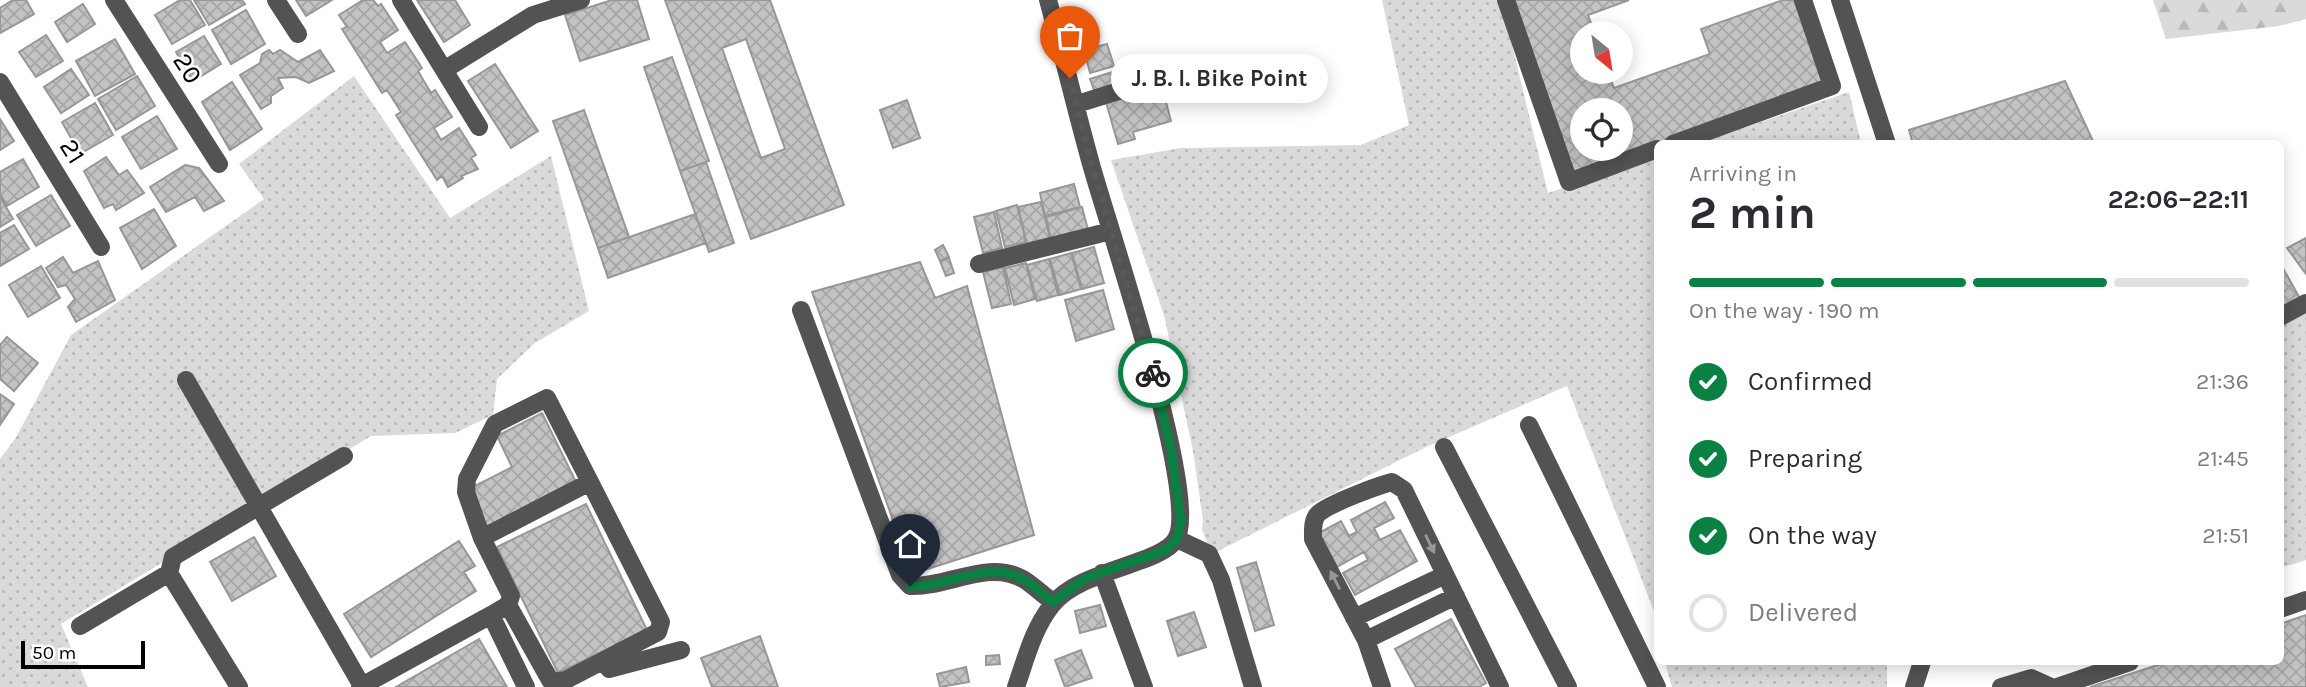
<!DOCTYPE html>
<html lang="en">
<head>
<meta charset="utf-8">
<style>
  :root { --surface:#fff; --page:#f2f2f3; --text:#2b2b33; --muted:#7c7c81; --line:#e1e1e2; --accent:#0b8043 }
  body { margin:0; font-family:Karla,sans-serif; background:var(--page); color:var(--text); height:100vh; display:flex; flex-direction:column; font-size:26px; white-space:nowrap }
  * { box-sizing:border-box; margin:0 }
  p { font-size:23px; color:var(--muted) }
  .icon { flex:none; width:38px; height:38px; fill:none; stroke:currentColor; stroke-width:2; stroke-linecap:round; stroke-linejoin:round }
  .map { position:relative; flex:1; overflow:hidden }
  .panel { position:absolute; left:1654px; top:140px; width:630px; height:525px; display:flex; flex-direction:column; background:var(--surface); border-radius:10px; box-shadow:0 4px 18px #0003 }
  .panel>* { flex:none }
  .needle { width:46px; rotate:150deg }
  .tools { position:absolute; left:1570px; top:21px; display:grid; gap:14px }
  .tools a { display:grid; place-items:center; width:63px; height:63px; border-radius:50%; background:var(--surface); box-shadow:0 4px 18px #0003; font-size:35px }
  .scale { position:absolute; left:21px; bottom:18px; width:124px; box-sizing:border-box; padding-left:7px; border:4px solid #000; border-top:0; font-size:19px; line-height:24px; white-space:nowrap; color:#000; -webkit-text-stroke:5px #fff; paint-order:stroke }
  .pin { position:absolute; display:grid; place-items:center; width:60px; height:60px; color:#fff; margin:-72px -30px; border-radius:50% 50% 50% 0; rotate:-45deg; box-shadow:0 0 7px #0007 }
  .pin .icon { rotate:45deg }
  .courier { position:absolute; display:grid; place-items:center; width:70px; height:70px; margin:-35px; border:5px solid #0b8043; border-radius:50%; background:#fff; color:#222; box-shadow:0 2px 9px #0007 }
  .bubble { position:absolute; height:49px; border-radius:24px; background:var(--surface); box-shadow:0 4px 18px #0003; font-size:23px; font-weight:700; line-height:49px; text-align:center }
  .head em { font-style:normal; font-weight:700 }
  .head div { display:flex; flex-direction:column-reverse }
  .head { display:flex; align-items:center; justify-content:space-between; height:119px; padding:0 35px }
  h1 { font-size:46px; font-weight:700; line-height:52px }
  .bar { display:grid; grid-template-columns:repeat(4,1fr); gap:10px 7px; align-content:center; height:84px; padding:0 35px }
  .bar i { height:9px; border-radius:5px; background:var(--line) }
  .bar .current { background:var(--accent) }
  .bar p { grid-column:span 4 }
  ol { padding:0 35px; list-style:none }
  li { display:flex; align-items:center; gap:21px; height:77px }
  li p { margin-inline-start:auto }
  li .icon { padding:7px; border-radius:50%; background:var(--accent); color:#fff; stroke-width:4 }
  li:last-child { color:var(--muted) }
  li i { width:38px; height:38px; border:4px solid var(--line); border-radius:50% }
  .map>svg:first-child { display:block }
</style>
</head>
<body>
<div class="map">
<svg width="2306" height="687" viewBox="0 0 2306 687">
  <defs>
    <pattern id="grass-dots" width="8" height="8" patternUnits="userSpaceOnUse" patternTransform="scale(1.75)"><rect width="8" height="8" fill="#dadada"/><path d="M2 2h.1M6 6h.1" fill="none" stroke="#b9b9b9" stroke-width="1.8" stroke-linecap="round"/></pattern>
    <pattern id="forest-firs" width="22" height="20" patternUnits="userSpaceOnUse" patternTransform="scale(1.75)"><rect width="22" height="20" fill="#dadada"/><path d="M5 1l3.5 6h-7zM16 11l3.5 6h-7z" fill="#b9b9b9"/></pattern>
    <pattern id="building-cross-hatch" width="8" height="8" patternUnits="userSpaceOnUse" patternTransform="scale(1.75)"><rect width="8" height="8" fill="#c3c3c3"/><path d="M0 0l8 8M0 8l8-8" fill="none" stroke="#a6a6a6"/></pattern>
  </defs>
  <rect width="100%" height="100%" fill="#fff"/>
  <path fill="url(#grass-dots)" d="M1382 0H1501L1548 193 1657 157V619L1567 386 1426 447 1212 554 1202 530 1203 520 1193 451 1164 315 1111 160 1181 148 1361 145 1409 125Z
    M354 76 450 218 551 156 589 311 535 343 497 379 493 415 455 433 371 436 61 624 88 687H0V459L15 439 71 335 264 199 239 164Z
    M1849 92 1861 143 1697 144Z
    M2306 309V560L2280 568V324Z
    M1665 662H1887V687H1672Z"/>
  <path fill="url(#forest-firs)" d="M2153 0H2306V19L2279 26 2166 39Z"/>
  <path fill="url(#building-cross-hatch)" stroke="#979797" stroke-width="2" fill-rule="evenodd" d="M13 0H26L34 14 0 33V8Z
    M180 0H190L205 25 172 44 155 15Z
    M194 0H242L245 4 209 25Z
    M296 0H332L306 16Z
    M363 0H373L378 6 381 4 398 30 380 42 387 53 405 42 422 68 418 71 431 93 435 90 452 117 434 128 441 140 459 128 476 155 471 158 478 169 461 176 463 178 448 187 442 176 437 180 396 115 401 112 387 90 382 93 342 29 347 27 339 15Z
    M417 0H455L470 25 444 42Z
    M612 0H637L649 39 580 61 565 15Z
    M665 0H770L844 205 751 239ZM746 39 785 149 761 158 722 48Z
    M1510 0H1629L1588 15 1595 33H1582V72H1608L1614 88 1710 54 1701 29 1783 0H1794L1824 86 1573 175ZM1582 110H1620V149H1582Z
    M83 4 95 24 67 42 55 22Z
    M246 10 265 44 231 64 212 30Z
    M46 35 63 61 36 77 19 52Z
    M204 36 221 64 193 81 176 52Z
    M115 39 135 74 95 96 76 61Z
    M1107 44 1114 66 1090 73 1084 50Z
    M269 50 273 54 280 50 298 62 320 50 334 71 309 83 296 77 278 78 283 88 271 96V103L261 109 240 75 260 63 262 54Z
    M672 57 709 161 680 171 644 67Z
    M1153 59 1160 85 1127 94 1120 67Z
    M495 64 538 131 511 148 468 81Z
    M71 69 89 95 61 113 44 87Z
    M1116 71 1120 85 1095 93 1090 79Z
    M137 76 155 106 116 130 98 99Z
    M2065 81 2093 141 2089 144H1913L1909 130Z
    M232 82 262 129 230 150 202 102Z
    M1162 87 1171 121 1133 132 1135 139 1118 144 1106 102Z
    M907 100 920 138 893 148 880 110Z
    M95 103 113 135 80 154 62 122Z
    M584 110 629 237 598 248 553 121Z
    M157 116 177 149 141 169 122 137Z
    M0 119 14 141 0 150Z
    M106 157 119 175 127 170 144 193 116 210 113 204 104 208 84 171Z
    M23 159 39 187 7 206 0 194V172Z
    M706 162 734 243 709 252 680 171Z
    M185 165 199 168 224 201 204 211 195 197 166 212 150 187Z
    M1074 184 1080 207 1045 216 1040 193Z
    M51 195 70 226 36 246 17 215Z
    M0 197 13 219 0 227Z
    M1041 202 1050 238 1027 244 1018 207Z
    M1017 205 1026 242 1005 247 996 211Z
    M1082 207 1088 230 1051 239 1046 217Z
    M154 209 176 246 142 269 120 228Z
    M994 212 1002 248 983 253 974 217Z
    M695 214 706 243 608 278 598 248Z
    M14 225 29 249 0 266V233Z
    M2306 238V274L2287 248Z
    M943 245 949 257 940 261 935 250Z
    M1094 247 1104 283 1082 289 1072 253Z
    M1071 253 1081 289 1060 295 1050 259Z
    M63 257 73 273 98 261 115 300 76 322 68 307 75 299 66 285 58 287 46 268Z
    M949 258 954 273 946 276 940 261Z
    M1049 259 1058 295 1037 301 1027 265Z
    M920 262 935 298 967 286 1034 535 912 574 812 292Z
    M1026 263 1035 299 1014 305 1005 268Z
    M2280 263 2302 302 2280 314Z
    M41 266 60 298 28 317 9 285Z
    M1003 267 1011 304 992 308 983 272Z
    M1103 290 1114 329 1076 341 1065 300Z
    M7 337 38 363 14 391 0 379V345Z
    M0 394 14 404 0 425Z
    M542 413 577 484 488 528 469 489 512 467 497 436Z
    M1385 502 1394 518 1374 528 1380 540 1400 530 1417 561 1355 595 1343 573 1368 560 1364 552 1337 567 1319 533 1341 521 1349 536 1357 532 1351 520Z
    M586 504 647 630 558 673 497 547Z
    M254 537 276 576 232 601 210 562Z
    M459 541 475 566 464 572 476 591 371 657 344 614Z
    M1256 562 1274 625 1255 631 1237 568Z
    M1100 605 1106 626 1080 633 1075 611Z
    M1194 612 1206 647 1178 656 1167 621Z
    M2306 615V687H2090L2167 662H2280V624Z
    M1451 619 1486 683 1479 687H1416L1395 649Z
    M760 636 778 687H712L701 658Z
    M479 639 507 687H396Z
    M1081 650 1092 678 1065 687 1055 660Z
    M999 655 1000 664 986 665V656Z
    M966 667 969 682 940 687 937 674Z"/>
  <g fill="none" stroke-linecap="round" stroke-linejoin="round">
    <path stroke="#535353" stroke-width="18" d="M114 0 219 164
      M276 0 298 34
      M401 0 479 127
      M1506 0 1569 182 1657 149
      M1840 0 1887 144
      M444 70 533 15 581 0
      M0 82 101 247
      M1077 104 1122 90
      M1673 144 1832 86 1803 0
      M979 264 1111 231
      M801 310 900 575 910 586C947 588 988 559 1023 579 1033 585 1043 595 1053 602
      M2280 317 2306 303
      M186 380 362 686
      M1529 425 1657 687
      M1444 447 1568 687
      M482 538 466 492 467 479 495 424 547 398 590 482 482 538 511 596 508 605 491 615
      M1177 539 1209 554 1221 580 1253 687
      M1102 573 1144 687
      M508 605 550 680 554 682 566 680 658 632 661 622 590 482
      M2280 609 2306 600
      M1354 618 1445 575
      M80 626 169 573
      M1366 640 1456 596
      M609 669 681 650
      M239 687 169 573 173 557 344 456
      M360 687 491 615 526 687
      M1016 687C1026 658 1033 629 1052 605 1080 569 1161 565 1176 539 1201 498 1107 223 1091 164 1076 110 1063 55 1048 0
      M1382 687 1366 640 1313 539C1313 530 1312 519 1319 513 1331 503 1377 486 1392 482L1404 490 1500 687
      M1914 687 1922 662
      M2001 687 2031 678 2051 687
      M2057 687 2130 662"/>
  </g>
  <defs><path id="oneway-solid" d="M-6-.8H1V-3.2L6.5 0L1 3.2V.8H-6Z" transform="scale(1.75)"/></defs>
  <g fill="#989898">
    <use href="#oneway-solid" transform="translate(1430 544) rotate(64)"/>
    <use href="#oneway-solid" transform="translate(1335 580) rotate(-117)"/>
  </g>
  <g fill="none" stroke-linecap="round" stroke-linejoin="round">
    <path stroke="#595959" stroke-width="7" stroke-dasharray="0 12.6" d="M1070 78 1091 163 1153 373"/>
    <path stroke="#0b8043" stroke-width="9" d="M910 586C947 588 988 559 1023 579 1033 585 1043 595 1053 602L1086 578 1166 550 1177 539 1181 521 1171 449 1153 373"/>
  </g>
  <g text-anchor="middle" stroke-width="5" stroke-linejoin="round" paint-order="stroke">
    <g font-size="26" fill="#000" stroke="#fff">
      <text transform="translate(188 68) rotate(57)" y="9">20</text>
      <text transform="translate(73 151) rotate(58)" y="9">21</text>
    </g>
  </g>
</svg>
<div class="tools">
<a><svg class="needle" viewBox="-14 -14 28 28"><path d="M0-13l5 13h-10z" fill="#e53935"/><path d="M0 13l5-13h-10z" fill="#7c7c81"/></svg></a>
<a><svg class="icon" aria-label="locate" viewBox="0 0 24 24"><circle cx="12" cy="12" r="6"/><path d="M12 2v4M12 18v4M2 12h4M18 12h4"/></svg></a>
</div>
<div class="scale">50 m</div>
<div class="pin" style="left:1070px;top:78px;background:#ea580c"><svg class="icon" aria-label="bag" viewBox="0 0 24 24"><path d="M5 8h14l-1 12H6zM9 8a3 3 0 0 1 6 0"/></svg></div>
<div class="pin" style="left:910px;top:586px;background:#1f2937"><svg class="icon" aria-label="home" viewBox="0 0 24 24"><path d="M3 11l9-7 9 7M6 9v11h12V9"/></svg></div>
<div class="courier" style="left:1153px;top:373px"><svg class="icon" aria-label="bike" viewBox="0 0 24 24"><circle cx="6" cy="16" r="4"/><circle cx="18" cy="16" r="4"/><path d="M6 16l4-8h5l3 8M10 8l3 8H6M13 5h3"/></svg></div>
<div class="bubble" style="left:1111px;top:54px;width:217px">J. B. I. Bike Point</div>
<section class="panel">
<div class="head"><div><h1>2 min</h1><p>Arriving in</p></div><em>22:06–22:11</em></div>
<div class="bar"><i class="current"></i><i class="current"></i><i class="current"></i><i></i><p>On the way · 190 m</p></div>
<ol>
<li><svg class="icon" aria-label="check" viewBox="0 0 24 24"><path d="M5 12l5 5 9-10"/></svg>Confirmed<p>21:36</p></li>
<li><svg class="icon" aria-label="check" viewBox="0 0 24 24"><path d="M5 12l5 5 9-10"/></svg>Preparing<p>21:45</p></li>
<li><svg class="icon" aria-label="check" viewBox="0 0 24 24"><path d="M5 12l5 5 9-10"/></svg>On the way<p>21:51</p></li>
<li><i></i>Delivered</li>
</ol>
</section>
</div>
</body>
</html>
